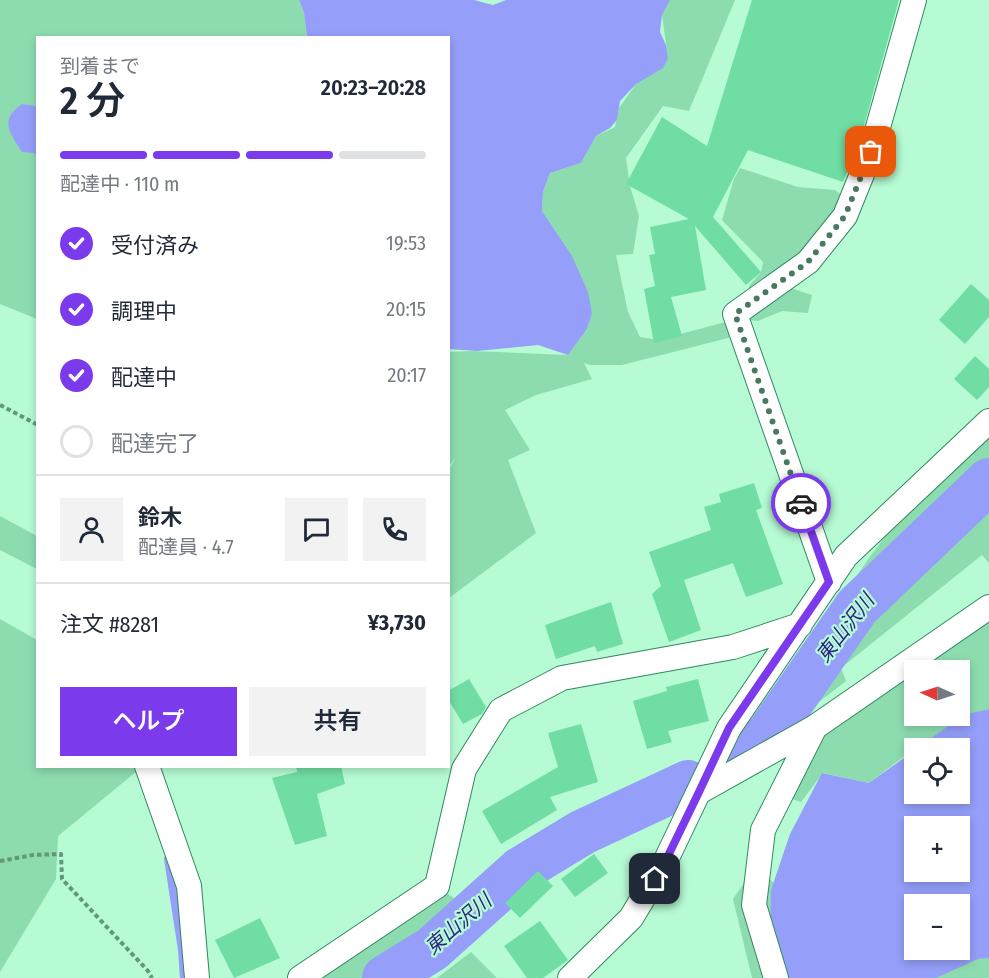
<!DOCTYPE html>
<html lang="ja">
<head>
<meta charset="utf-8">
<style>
  :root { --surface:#fff; --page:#f2f2f3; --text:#1f2937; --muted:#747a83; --line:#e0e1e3; --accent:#7c3aed }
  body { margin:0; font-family:"Fira Sans Condensed","Noto Sans JP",sans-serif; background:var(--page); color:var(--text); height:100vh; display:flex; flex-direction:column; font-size:22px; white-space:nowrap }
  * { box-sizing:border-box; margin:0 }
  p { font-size:20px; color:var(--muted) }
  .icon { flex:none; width:33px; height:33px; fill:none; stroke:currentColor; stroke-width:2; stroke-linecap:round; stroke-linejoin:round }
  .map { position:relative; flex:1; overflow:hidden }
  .details { position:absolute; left:36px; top:36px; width:414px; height:732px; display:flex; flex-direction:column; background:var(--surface); border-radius:0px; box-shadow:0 3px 9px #0003 }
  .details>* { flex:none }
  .needle { width:39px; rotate:273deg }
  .buttons { position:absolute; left:904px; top:660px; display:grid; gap:12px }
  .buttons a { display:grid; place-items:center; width:66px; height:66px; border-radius:0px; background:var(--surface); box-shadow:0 3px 9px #0003; font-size:30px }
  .pin { position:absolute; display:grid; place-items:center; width:51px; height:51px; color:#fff; margin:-26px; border-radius:12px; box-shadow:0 3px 9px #0006 }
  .courier { position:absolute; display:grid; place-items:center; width:60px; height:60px; margin:-30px; border:4px solid #7c3aed; border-radius:50%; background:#fff; color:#222; box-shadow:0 2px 8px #0007 }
  .head em { font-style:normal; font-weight:600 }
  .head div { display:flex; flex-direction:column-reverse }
  .head { display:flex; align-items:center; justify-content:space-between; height:102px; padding:0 24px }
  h1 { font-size:39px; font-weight:600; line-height:45px }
  .bar { display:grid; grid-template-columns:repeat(4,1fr); gap:9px 6px; align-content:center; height:72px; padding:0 24px }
  .bar i { height:8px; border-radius:4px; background:var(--line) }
  .bar .current { background:var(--accent) }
  .bar p { grid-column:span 4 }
  .line { display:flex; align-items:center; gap:15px; padding:0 24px; border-top:2px solid var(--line) }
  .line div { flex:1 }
  .round { display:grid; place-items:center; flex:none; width:63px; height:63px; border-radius:0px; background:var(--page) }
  ol { padding:0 24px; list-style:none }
  li { display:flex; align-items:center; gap:18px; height:66px }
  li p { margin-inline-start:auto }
  li .icon { padding:6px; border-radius:50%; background:var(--accent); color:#fff; stroke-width:4 }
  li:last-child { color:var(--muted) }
  li i { width:33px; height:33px; border:3px solid var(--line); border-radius:50% }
  .cta { display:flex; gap:12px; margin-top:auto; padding:12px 24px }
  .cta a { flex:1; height:69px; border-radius:0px; background:var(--accent); color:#fff; font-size:24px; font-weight:600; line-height:69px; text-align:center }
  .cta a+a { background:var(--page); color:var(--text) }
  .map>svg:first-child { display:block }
</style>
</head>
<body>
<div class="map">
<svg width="989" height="978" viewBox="0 0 989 978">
  <rect width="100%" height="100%" fill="#b6fbd3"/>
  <path fill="#8ddcaf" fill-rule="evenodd" d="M0 0H299L304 13 307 37 38 38 37 106 22 104 37 156V319L0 304Z
    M667 0H735L689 111 663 106 626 158 630 186 639 216 633 254 616 255 628 312 640 337 658 340 737 319 736 336 622 365H590L584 363 592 379 536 395 505 410 530 450 508 460 536 533 449 598V470L456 457 449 466V352L472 351 568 355 587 329 592 314 567 249 542 211 543 192 550 173 581 163 596 136 615 127 619 108 636 84 668 58 662 15Z
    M740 168 798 187 835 190 847 199 779 284 812 295 808 313 782 311 758 321 746 320 749 286 761 272 763 262 722 220 734 179Z
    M989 421V563L982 555 841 668 846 681C811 709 774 734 740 762L738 750 869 558 929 478Z
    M0 516 37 536V569L0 550Z
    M989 615V709L915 748 869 783 823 773 801 802 776 794 816 726ZM915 670H960V716H915Z
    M0 619 37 640 38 766H135L137 771 58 836 56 879 0 972Z
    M755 867 773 882 795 978H752L733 899Z
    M437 886 479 916 471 937 427 978H300Z
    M471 952 497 978H437Z
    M989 958V978H935L974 959Z"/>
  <path fill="#959ef9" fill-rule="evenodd" d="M299 0H474L493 5 506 0H670L662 15 660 32 666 45 668 58 663 68 636 84 620 101 617 120 610 128 596 136 581 163 550 173 543 192 542 211 572 256 588 292 592 314 587 329 568 355 538 345 477 351 449 349 448 38 307 37 304 13Z
    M22 104 37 106V158L34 153 22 152C8 130 0 120 22 104Z
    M989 709V958L978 959 936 978H782L770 957 771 890 790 834 822 773 869 783 915 750V794H960V748H917L964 715ZM915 826H960V872H915ZM915 904H960V950H915Z"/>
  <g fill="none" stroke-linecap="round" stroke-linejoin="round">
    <path stroke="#959ef9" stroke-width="8" d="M168 859 182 950 184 978"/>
    <path stroke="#959ef9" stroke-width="46" d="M736 756 768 735 857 607 989 481
      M385 978 432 949 520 870 583 832 688 783"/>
  </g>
  <path fill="#70dda4" d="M752 0H899L858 147 843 182 748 150 713 217 761 272 746 285 695 226 706 290 671 297 682 336 654 343 644 289 655 286 649 255 655 254 650 227 689 219 626 184 662 117 707 146Z
    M971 284 989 300V317L965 344 939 320Z
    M975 356 989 369V387L977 400 954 379Z
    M754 483 762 508 756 510 783 584 746 597 733 563 684 580 701 630 669 642 652 594 661 586 649 552 711 530 704 507 721 502 719 494Z
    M611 602 623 644 597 652 595 646 556 659 545 625Z
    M469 679 486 707 482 714 463 724 448 699V691Z
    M698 679 709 721 668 731 672 742 647 749 633 701 667 691 666 687Z
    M581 724 598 782 550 797 557 810 501 844 482 811 558 767 548 733Z
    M296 766H341L345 784 317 794 327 836 295 845 272 778 297 772Z
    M594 854 608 873 575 897 561 879Z
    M538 871 553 886 520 918 505 903Z
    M260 918 280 958 234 978 215 940Z
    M540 921 568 960 543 978H527L504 946Z"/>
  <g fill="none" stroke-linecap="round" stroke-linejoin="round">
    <defs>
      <path id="street" d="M829 582 735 314 808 262 845 216 871 152 914 0
        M147 766 189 886 197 978
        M699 792 815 727
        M300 978 437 886 464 769 501 710 562 678 733 647 800 625
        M570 978 631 918 666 860 729 728 846 556 989 421
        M776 978 754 905 763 830 815 727 989 607"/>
    </defs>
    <use href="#street" stroke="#2f895d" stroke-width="26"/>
    <path stroke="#62977a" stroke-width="4" stroke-dasharray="4.5 3" stroke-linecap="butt" d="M0 405 38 425
      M0 861 33 855 61 854 62 879 148 971 152 978"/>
    <use href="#street" stroke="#fff" stroke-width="24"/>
  </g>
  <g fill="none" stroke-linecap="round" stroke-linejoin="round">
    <path stroke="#497a60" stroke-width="6" stroke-dasharray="0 10.8" d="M801 503 735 314 808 262 845 216 871 152"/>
    <path stroke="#7c3aed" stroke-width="8" d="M655 879 666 860 699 792 729 728 829 582 801 503"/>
  </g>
  <g text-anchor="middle" stroke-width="4.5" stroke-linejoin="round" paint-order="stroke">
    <g font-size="20" font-style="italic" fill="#2e248a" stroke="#b6fbd3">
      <text transform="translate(845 628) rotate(-52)" y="7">東山沢川</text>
      <text transform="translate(458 924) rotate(-41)" y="7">東山沢川</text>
    </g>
  </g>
</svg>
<div class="buttons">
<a><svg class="needle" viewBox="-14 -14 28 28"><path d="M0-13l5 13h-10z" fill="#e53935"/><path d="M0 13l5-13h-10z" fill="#747a83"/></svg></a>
<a><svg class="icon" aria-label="locate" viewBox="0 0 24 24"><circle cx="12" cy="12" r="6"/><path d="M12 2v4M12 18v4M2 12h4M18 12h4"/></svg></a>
<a>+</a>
<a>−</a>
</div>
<div class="pin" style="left:871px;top:152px;background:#ea580c"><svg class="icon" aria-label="bag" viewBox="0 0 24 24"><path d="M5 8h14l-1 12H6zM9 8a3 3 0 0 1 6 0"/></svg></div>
<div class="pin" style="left:655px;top:879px;background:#1f2937"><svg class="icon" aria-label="home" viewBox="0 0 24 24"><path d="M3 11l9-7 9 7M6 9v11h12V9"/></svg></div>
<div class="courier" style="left:801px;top:503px"><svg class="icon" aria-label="car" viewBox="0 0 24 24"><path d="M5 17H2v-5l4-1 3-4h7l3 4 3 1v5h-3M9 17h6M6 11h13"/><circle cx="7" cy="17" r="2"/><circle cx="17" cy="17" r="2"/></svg></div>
<section class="details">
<div class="head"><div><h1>2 分</h1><p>到着まで</p></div><em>20:23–20:28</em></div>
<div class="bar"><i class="current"></i><i class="current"></i><i class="current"></i><i></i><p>配達中 · 110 m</p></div>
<ol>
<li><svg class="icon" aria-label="check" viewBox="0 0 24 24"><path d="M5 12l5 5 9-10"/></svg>受付済み<p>19:53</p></li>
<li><svg class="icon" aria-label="check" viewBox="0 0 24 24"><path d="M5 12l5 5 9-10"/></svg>調理中<p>20:15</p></li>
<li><svg class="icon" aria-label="check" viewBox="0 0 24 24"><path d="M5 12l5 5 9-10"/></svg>配達中<p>20:17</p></li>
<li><i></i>配達完了</li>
</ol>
<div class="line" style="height:108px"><a class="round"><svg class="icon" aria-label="person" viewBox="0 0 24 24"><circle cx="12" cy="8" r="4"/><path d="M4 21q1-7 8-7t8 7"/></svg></a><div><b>鈴木</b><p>配達員 · 4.7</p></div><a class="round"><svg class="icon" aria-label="chat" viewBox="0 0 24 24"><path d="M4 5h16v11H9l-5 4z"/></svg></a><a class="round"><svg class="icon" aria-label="phone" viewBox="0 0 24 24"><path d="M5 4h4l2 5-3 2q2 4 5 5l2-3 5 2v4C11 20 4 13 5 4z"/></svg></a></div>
<div class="line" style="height:78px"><div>注文 #8281</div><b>¥3,730</b></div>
<div class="cta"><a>ヘルプ</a><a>共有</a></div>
</section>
</div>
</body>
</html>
